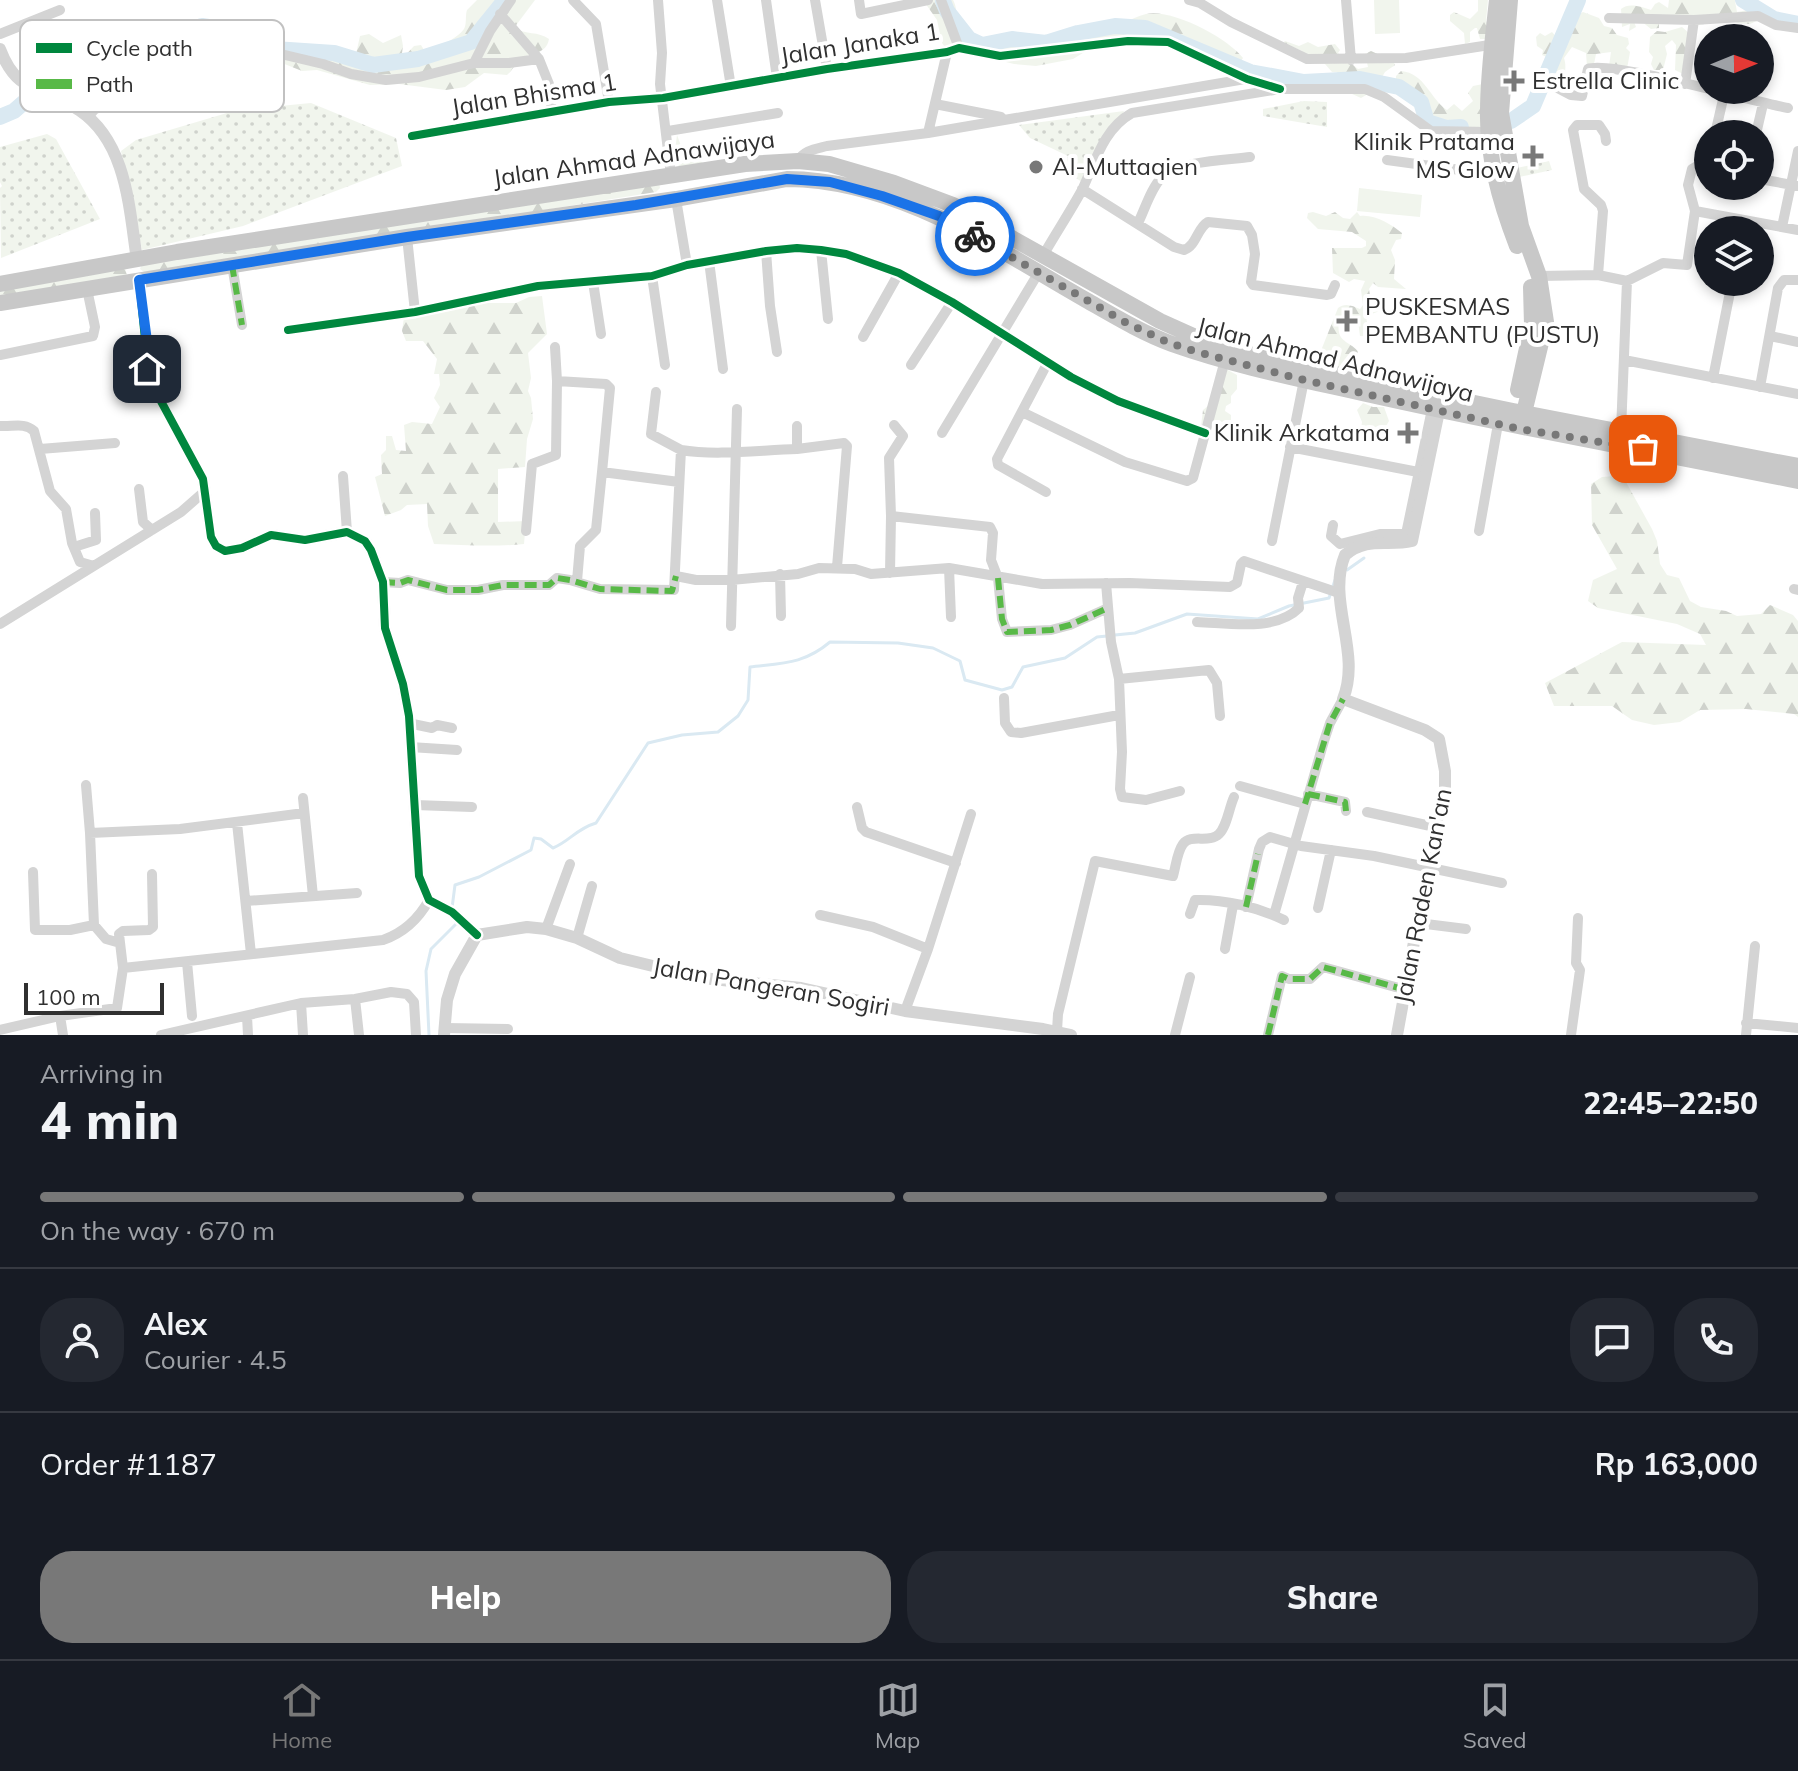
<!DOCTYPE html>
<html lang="en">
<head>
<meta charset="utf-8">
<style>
  :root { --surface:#171b24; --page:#242831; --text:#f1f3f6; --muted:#9ea1a6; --line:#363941; --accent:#787878 }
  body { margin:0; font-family:Mulish,sans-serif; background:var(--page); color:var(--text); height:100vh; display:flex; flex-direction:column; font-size:30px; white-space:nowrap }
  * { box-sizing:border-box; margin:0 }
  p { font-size:26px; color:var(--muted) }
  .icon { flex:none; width:44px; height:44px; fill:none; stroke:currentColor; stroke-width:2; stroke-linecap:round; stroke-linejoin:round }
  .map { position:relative; height:1035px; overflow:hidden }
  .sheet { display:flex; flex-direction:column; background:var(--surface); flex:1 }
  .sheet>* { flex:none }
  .needle { width:52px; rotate:89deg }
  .buttons { position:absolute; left:1694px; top:24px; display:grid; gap:16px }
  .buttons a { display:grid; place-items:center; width:80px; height:80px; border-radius:50%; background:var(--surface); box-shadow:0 4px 12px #0003; font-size:40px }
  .scale { position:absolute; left:24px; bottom:20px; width:140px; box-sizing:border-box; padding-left:8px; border:4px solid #303030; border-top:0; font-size:22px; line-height:28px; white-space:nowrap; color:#303030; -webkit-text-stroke:6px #fff; paint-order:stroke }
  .pin { position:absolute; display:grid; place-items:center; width:68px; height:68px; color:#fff; margin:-34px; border-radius:16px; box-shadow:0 4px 12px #0006 }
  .courier { position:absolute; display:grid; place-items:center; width:80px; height:80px; margin:-40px; border:6px solid #1a73e8; border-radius:50%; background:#fff; color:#222; box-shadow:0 2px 10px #0007 }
  .head em { font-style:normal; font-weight:800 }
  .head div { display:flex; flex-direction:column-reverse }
  .head { display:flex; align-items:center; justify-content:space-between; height:136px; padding:0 40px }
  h1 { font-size:52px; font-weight:800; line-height:60px }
  .bar { display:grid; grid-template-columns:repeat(4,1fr); gap:12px 8px; align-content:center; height:96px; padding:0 40px }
  .bar i { height:10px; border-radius:6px; background:var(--line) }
  .bar .active { background:var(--accent) }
  .bar p { grid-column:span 4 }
  .line { display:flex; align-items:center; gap:20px; padding:0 40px; border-top:2px solid var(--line) }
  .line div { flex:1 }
  .round { display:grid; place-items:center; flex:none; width:84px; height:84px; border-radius:32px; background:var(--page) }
  .button { display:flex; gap:16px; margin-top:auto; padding:16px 40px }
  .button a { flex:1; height:92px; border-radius:32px; background:var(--accent); color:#fff; font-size:32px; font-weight:800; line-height:92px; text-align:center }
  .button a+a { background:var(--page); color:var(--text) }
  .menu { display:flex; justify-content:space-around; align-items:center; height:112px; border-top:2px solid var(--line); background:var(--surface); font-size:22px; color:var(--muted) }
  .menu a { display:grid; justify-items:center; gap:4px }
  .menu .active { color:var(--accent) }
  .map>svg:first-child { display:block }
</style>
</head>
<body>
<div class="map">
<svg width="1798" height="1035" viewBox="0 0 1798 1035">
  <defs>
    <pattern id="grass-dots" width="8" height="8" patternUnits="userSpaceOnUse" patternTransform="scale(2)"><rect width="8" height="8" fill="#f1f5ed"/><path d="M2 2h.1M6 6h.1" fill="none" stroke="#cfd2cc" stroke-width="1.8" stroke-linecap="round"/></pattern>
    <pattern id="forest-firs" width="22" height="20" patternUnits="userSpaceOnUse" patternTransform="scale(2)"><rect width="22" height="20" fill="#f1f5ed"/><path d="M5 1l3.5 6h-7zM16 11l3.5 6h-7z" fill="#cfd2cc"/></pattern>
  </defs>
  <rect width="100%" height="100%" fill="#fff"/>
  <path fill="url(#grass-dots)" d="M1304 101 1327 102V127L1263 116V109Z
    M311 103 396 138 402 166 243 226 142 250 121 151 136 140 237 110Z
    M1124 111 1083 183 1064 169 1068 156 1030 138 1019 125Z
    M47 134 56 139 100 219 1 258 0 188 2 186 0 182V147Z
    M1549 161 1552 170 1519 177 1517 168Z"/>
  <path fill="url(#forest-firs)" d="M477 0H535L514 28C526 35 538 31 549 39 546 55 533 51 521 59 515 63 513 70 507 75L484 73 465 87 446 90 399 84 370 85 317 70 302 71 282 63 255 69 244 68 235 62 226 50 211 53 195 52 174 61 152 63 136 71 127 84 118 90 102 93 93 91 84 70 88 67 121 52 135 39H155L165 33 180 32 206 23 231 21 257 27 255 37 264 48 311 57 314 48 332 55 339 63H354L360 36 369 34 383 43 401 35 403 46 401 60 414 46 421 45 424 50C436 49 457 39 464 29 467 24 465 16 467 10Z
    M923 0H953C959 10 954 24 962 33 994 47 1026 38 1059 37 1072 36 1089 38 1101 33 1117 28 1130 18 1146 14 1171 8 1228 38 1243 58L1238 66H1219L1157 35 1120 36 1101 42 1073 59 1036 66 1014 64 945 47 942 43 937 20Z
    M1478 0H1488L1486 21 1489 25 1486 39H1480L1477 28H1475L1470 32V42L1465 44 1464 33 1450 21V15L1454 12 1470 19 1478 11Z
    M1669 0H1744L1735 1 1737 12 1748 10 1757 12 1759 20 1750 24 1738 23 1730 20 1698 25 1659 22V28L1651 29 1636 17 1633 19 1636 27 1629 31 1630 24 1622 27 1621 9C1629 2 1642 7 1651 10L1655 4 1659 2 1668 8Z
    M1583 12 1599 18 1604 26 1612 28 1617 35 1628 38 1629 44 1626 48 1630 52 1627 69 1609 66 1611 52 1596 54 1594 64 1587 67 1586 53 1572 47 1564 58C1568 70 1563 87 1552 92L1543 83 1546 70 1554 60 1542 55 1543 50 1537 46 1536 37 1540 33 1545 36 1552 32 1560 41 1567 43 1565 23Z
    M1682 27 1689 33 1683 74 1675 70 1676 45 1672 40 1665 46 1667 54 1663 70H1654L1651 64 1653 57 1649 52 1650 37 1657 31 1665 32Z
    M1285 41 1299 46 1308 42 1318 47 1335 44 1340 50 1338 53 1358 69 1368 67 1365 54 1371 51 1393 61 1395 65 1385 72 1379 82 1368 80 1365 83 1371 87 1368 94 1361 98 1330 84 1338 78 1337 72H1332L1325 64 1306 62 1302 51 1283 43Z
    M1401 71C1425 73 1430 99 1447 110L1454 104 1462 111 1473 101 1468 93 1473 86 1483 84 1482 125 1478 128 1483 139 1460 132 1452 124 1441 126 1443 132 1424 124 1425 112 1420 110 1422 105 1410 96 1414 88H1406L1396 81V76Z
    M677 135 684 154 694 155 703 163 679 167 675 151Z
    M659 182 660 188 656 192 147 274 140 269 142 264Z
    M1313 212 1326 216 1335 212 1343 218 1350 219 1357 212 1360 216C1374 214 1391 224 1402 233L1401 239 1396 240 1391 250 1395 260 1394 279 1406 289 1378 287 1373 283 1369 289 1370 295 1384 303 1377 312 1366 316 1367 322 1382 325 1388 333 1383 337 1360 336 1358 321 1354 317H1343L1339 321C1336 342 1347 340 1358 351L1356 363 1346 370 1324 366 1318 358 1338 308C1345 302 1353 306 1360 309L1363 305 1361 290 1365 281 1354 279 1349 282 1333 273 1332 248H1362L1366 246V241L1352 232 1318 229 1307 218 1308 213Z
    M125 268 127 275 0 297V289Z
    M542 296 547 334 528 353 531 378 528 391 531 398 533 419 527 439 525 467 498 469V522L526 521 524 544C493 547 464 545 434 544L428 526 427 504 407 505 401 510 385 516 375 477 382 474 381 455 386 450V436H392L396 450 406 451 404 425 412 422 432 424 440 407 434 398 440 385 439 374H434L437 359 423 341H406L402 331 404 317 441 308 484 303H516L529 297Z
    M1226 369 1237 375V389L1231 396V403L1226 406 1225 411 1231 415V425L1222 429 1205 419 1201 426 1203 410 1209 405 1210 397Z
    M1363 403 1373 407H1384L1389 421 1382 433 1372 434 1365 440 1360 436 1362 422 1357 410Z
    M1616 476 1626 482 1652 529 1657 541 1660 564 1667 575 1679 578 1690 601 1701 607 1726 611 1737 616 1761 614 1770 605 1793 615 1798 621V717L1794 714 1746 709 1700 710 1680 722 1654 725 1632 720 1612 706H1554L1545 683 1622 642 1706 645 1700 634 1677 624 1598 608 1588 601 1593 580 1617 569 1592 525 1591 484 1602 477Z"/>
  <path fill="#f1f5ed" d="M1374 0H1399L1400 33 1375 34Z
    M1359 188 1422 195 1420 217 1357 211Z"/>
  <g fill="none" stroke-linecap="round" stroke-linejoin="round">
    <path stroke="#dae9f2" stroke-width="3" d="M1347 570 1364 558
      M1115 635 1135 633 1187 614 1258 619 1289 606 1329 598 1335 580
      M452 908 455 885 479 877 531 850 534 838 541 839 553 848C570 841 576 829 596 823L648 743 682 735 718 732 738 716 748 700 750 667C783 663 804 664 830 642L898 643 933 648 960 661 965 680 1002 690 1012 687 1023 667 1065 658 1097 637 1107 636
      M429 1035 426 971 431 949 457 923"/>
    <path stroke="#dae9f2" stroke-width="16" d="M1743 0 1774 19 1798 24
      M943 1 947 11 969 39 982 45 1012 39 1046 43 1078 33 1115 26 1145 28 1250 72 1304 82 1360 79 1399 87 1421 102 1427 122 1446 128 1461 127
      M0 117 14 111 37 91 64 75 109 64 202 26 256 34 274 49 334 53 373 65 418 59 471 42 505 0
      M1492 125 1511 121 1533 106 1578 0"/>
    <path stroke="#d4d4d4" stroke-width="10" d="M573 0 596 24 609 102
      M658 0 662 53 660 84 671 176
      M717 0 731 87
      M766 0 777 78
      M815 0 827 69
      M859 0 861 14 928 0
      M941 0 959 48
      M1189 0 1200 3 1231 22 1307 59 1406 58 1496 44
      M1346 0 1351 60
      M500 14 539 59
      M1609 18 1694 20 1758 16 1776 25 1798 28
      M0 34 60 10
      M184 46 196 45 201 48 213 84
      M268 51 323 64 351 74 386 80 419 77 474 63H509L539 59 549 84 552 112
      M474 63 490 31 511 0
      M1550 84 1571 95 1582 96 1588 69C1610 60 1754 102 1788 108
      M1685 84 1694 20
      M935 104 1001 117
      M88 117 94 110 140 83 146 93 154 95 209 77
      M668 131 778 113
      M928 133 947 52
      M1715 134 1724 95
      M1756 134 1763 104
      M412 136 609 102 663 98 827 69 947 52 959 48 1000 56 1128 41 1168 42 1247 79 1280 89
      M1387 160 1497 175
      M798 161C804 150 816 149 827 146L928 133 1245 79
      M1760 179 1798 186
      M1082 189 1174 247 1184 250C1197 245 1197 228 1208 222L1247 226 1252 235 1255 254 1251 282 1253 285 1327 295 1331 294 1335 285
      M676 199 687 265
      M1695 211 1798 230
      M1695 211 1688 185 1692 169 1697 166 1708 168
      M1138 223C1145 209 1151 188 1162 177 1178 161 1228 160 1250 157
      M1782 227 1798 151
      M407 237 415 312
      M821 250 828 319
      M766 251 770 306 777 352
      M1044 254C1056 233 1070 212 1082 190 1095 163 1103 129 1132 113L1280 89H1365L1384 97 1431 131 1489 132
      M709 261 723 369
      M232 265 242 325
      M1598 275 1603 211 1601 205 1584 189 1573 130 1577 125H1599L1605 134 1606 141
      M652 276 665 365
      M1539 276 1598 275 1627 281 1663 263 1687 265 1695 211
      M593 282 601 334
      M288 330 415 312 538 286 652 276 687 265 766 251 797 248 821 250 846 254 899 273 952 302 1071 377 1118 401 1205 433
      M1770 336 1798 342
      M863 337 899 273
      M0 355 93 336 95 327 87 289
      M1624 360 1798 394
      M911 365 952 302
      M1713 378 1732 282
      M557 381 606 384 610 388 602 472 679 482
      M1760 387 1778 288 1784 280H1798
      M1022 412 1125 462 1187 481 1193 478 1225 360
      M894 425 903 436 889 458 891 516 990 527 993 533 991 560 998 578 1002 619 1007 632 1051 630 1070 625 1108 608
      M0 426C13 427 24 422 34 431L50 491 66 509 72 543 80 562 94 566
      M1621 431 1627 281
      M942 433 1039 272
      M1290 447 1418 472
      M40 449 115 443
      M797 449 844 443 847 446 837 567
      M681 450C717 456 760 450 797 449V426
      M343 476 347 532
      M139 489 143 522 152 530
      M1046 492 998 465 997 459 1048 362
      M1333 525 1331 536 1340 544 1380 534H1406L1432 409
      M526 531 532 464 556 455 557 381 555 347
      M1479 531 1498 424
      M1272 541 1304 380
      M74 547 96 540 95 513
      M949 568 951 617
      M890 573 891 516
      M780 574 781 616
      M676 576 696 580H731L798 574 819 568 855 569 871 574 949 568 1042 584 1130 583 1230 587 1237 583 1241 564 1244 561 1339 593
      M577 581 580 546 596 530 602 472
      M383 582 400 583 408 580 447 590H478L503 585H549L557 578 570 580 600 589 674 590 681 450 651 434 656 392
      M1106 583 1111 642 1119 679 1122 752 1120 789 1122 797 1146 800 1180 791
      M1794 589 1798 590
      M1197 622C1228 623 1275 632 1299 608L1298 598 1303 582
      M0 624 181 512 205 491
      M731 626 737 409
      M1119 679 1209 670 1217 683 1220 716
      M1004 698 1005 723 1011 732 1021 733 1119 715
      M408 723 432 728 437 725 452 728
      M410 747 457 750
      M86 785 90 833
      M1240 786 1305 804
      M1308 794 1345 802 1346 811
      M303 798 313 896
      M415 805 472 807
      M857 807 862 828 866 832 956 863
      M1367 812 1435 827
      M237 823 251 954
      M33 872 35 930H70L94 925
      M246 901 357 893
      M1246 907 1259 849 1262 842 1270 837 1301 846 1374 856 1502 883
      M1318 908 1331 850
      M1190 914 1195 900C1223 899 1258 907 1284 920
      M820 915 873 927 928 949 905 1011
      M1274 915 1324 741 1330 723 1343 699
      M1418 923 1466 929
      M546 929 570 864
      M577 938 592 886
      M120 943 106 939 94 925 90 833 180 829 304 813
      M928 949 971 814
      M1225 949 1233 905
      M187 962 192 1016
      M123 968 383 940C403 933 419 918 429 900
      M355 999 359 1035
      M301 1003 303 1035
      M60 1016 63 1035
      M247 1016 248 1035
      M1746 1023 1798 1028
      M445 1028 508 1029
      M0 1030 60 1016 117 1008 123 968 119 934 123 931 149 930 153 927 152 874
      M1057 1031 1058 1014 1095 861 1173 876C1176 866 1177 852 1183 844 1191 833 1209 844 1219 834 1227 826 1229 808 1234 797
      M161 1035 301 1003 355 999 391 992 407 994 414 1002 416 1035
      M1175 1035 1190 977
      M1268 1035 1282 976 1289 979H1310L1323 967 1406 990
      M1571 1035 1580 970 1576 963 1578 918
      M1746 1035 1755 946"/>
    <path stroke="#d4d4d4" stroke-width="12" d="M0 49C18 97 44 85 79 110 127 142 129 208 137 260
      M139 280 149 379 203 479 211 537 216 546 225 551 242 548 271 535 305 540 347 532 365 541 371 550 383 582 385 628 403 684 409 716 419 876 429 900 452 912 477 935
      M477 935 527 927 546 929 577 938 620 958 702 978 801 988 905 1011 1043 1029 1071 1035
      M444 1035 447 1000 455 974 477 935
      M1397 1035 1435 827 1445 789V771L1439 739 1425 730 1343 699C1362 652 1326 601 1345 555 1368 536 1387 547 1412 541L1439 411"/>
    <path stroke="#c8c8c8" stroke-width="16" d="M1497 0C1493 37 1488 75 1488 112 1487 156 1501 205 1517 246
      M1510 0 1501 113 1521 226 1539 276 1546 322 1522 421
      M0 284 177 252 745 164 798 161 829 164 894 183 953 205 1160 321 1209 343 1278 362 1513 411 1798 466
      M0 303 407 237 676 199 787 179C899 180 993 247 1086 300 1114 316 1142 333 1172 344 1237 367 1305 380 1371 395 1513 427 1656 452 1798 481
      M1518 390 1532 325 1531 287"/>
    <path stroke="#58b947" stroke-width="6" stroke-dasharray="12 6" stroke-linecap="butt" d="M232 265 242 325
      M998 578 1002 619 1007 632 1051 630 1070 625 1108 608
      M383 582 400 583 408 580 447 590H478L503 585H549L557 578 570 580 600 589 672 591 676 576
      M1308 794 1345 802 1346 811
      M1305 804 1330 723 1343 699
      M1246 907 1258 854
      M1268 1035 1282 976 1289 979H1310L1323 967 1406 990"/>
    <defs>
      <path id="cycleway" d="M412 136 609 102 663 98 827 69 947 52 959 48 1000 56 1128 41 1168 42 1247 79 1280 89
        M139 280 149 379 203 479 211 537 216 546 225 551 242 548 271 535 305 540 347 532 365 541 371 550 383 582 385 628 403 684 409 716 419 876 429 900 452 912 477 935
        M288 330 415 312 538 286 652 276 687 265 766 251 797 248 821 250 846 254 899 273 952 302 1071 377 1118 401 1205 433"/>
    </defs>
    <use href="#cycleway" stroke="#fff" stroke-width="13"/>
    <use href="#cycleway" stroke="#00873e" stroke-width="8"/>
  </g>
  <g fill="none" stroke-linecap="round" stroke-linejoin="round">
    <path stroke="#787878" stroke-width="8" stroke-dasharray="0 14.4" d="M975 236 1125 322 1169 343 1201 353 1304 380 1520 429 1643 449"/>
    <path stroke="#1a73e8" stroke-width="10" d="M147 369 148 349 139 280 407 237 636 205 787 179 830 182 882 196 939 216 975 236"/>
  </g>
  <g fill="#787878" stroke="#fff" stroke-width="3">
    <path d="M1510 69h8v8h8v8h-8v8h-8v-8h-8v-8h8z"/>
    <path d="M1529 144h8v8h8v8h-8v8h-8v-8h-8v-8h8z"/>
    <circle cx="1036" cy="167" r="8"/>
    <path d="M1343 309h8v8h8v8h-8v8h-8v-8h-8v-8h8z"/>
    <path d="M1404 421h8v8h8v8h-8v8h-8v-8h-8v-8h8z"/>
  </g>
  <g text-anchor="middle" stroke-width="8" stroke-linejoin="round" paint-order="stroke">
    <g font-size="24" fill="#303030" stroke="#fff">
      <text transform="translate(860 44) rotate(-9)" y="8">Jalan Janaka 1</text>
      <text transform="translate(534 95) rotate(-9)" y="8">Jalan Bhisma 1</text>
      <text transform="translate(634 159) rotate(-8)" y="8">Jalan Ahmad Adnawijaya</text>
      <text transform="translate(1335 360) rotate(14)" y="8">Jalan Ahmad Adnawijaya</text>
      <text transform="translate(1423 896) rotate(-79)" y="8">Jalan Raden Kan'an</text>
      <text transform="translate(771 987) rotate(10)" y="8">Jalan Pangeran Sogiri</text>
    </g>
    <g font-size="24" fill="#303030" stroke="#fff" text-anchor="start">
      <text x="1532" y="89">Estrella Clinic</text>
      <text x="1515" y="150" text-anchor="end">Klinik Pratama<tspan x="1515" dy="28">MS Glow</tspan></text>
      <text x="1052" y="175">Al-Muttaqien</text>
      <text x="1365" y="315">PUSKESMAS<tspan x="1365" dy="28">PEMBANTU (PUSTU)</tspan></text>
      <text x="1390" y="441" text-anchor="end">Klinik Arkatama</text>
    </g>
  </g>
  <rect x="20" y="20" width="264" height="92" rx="12" fill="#fff" stroke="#c1c1c1" stroke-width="2"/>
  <rect x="36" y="43" width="36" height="10" fill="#00873e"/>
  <rect x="36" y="79" width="36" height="10" fill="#58b947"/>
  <g font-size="22" fill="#303030">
    <text x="86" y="56">Cycle path</text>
    <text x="86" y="92">Path</text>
  </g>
</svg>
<div class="buttons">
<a><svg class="needle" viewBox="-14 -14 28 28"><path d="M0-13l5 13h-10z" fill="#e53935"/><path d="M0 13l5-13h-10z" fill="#9ea1a6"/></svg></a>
<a><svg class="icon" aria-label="locate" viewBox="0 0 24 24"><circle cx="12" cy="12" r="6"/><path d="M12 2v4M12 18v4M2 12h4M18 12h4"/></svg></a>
<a><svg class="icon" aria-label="layers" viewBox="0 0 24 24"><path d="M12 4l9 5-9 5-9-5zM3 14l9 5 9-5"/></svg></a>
</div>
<div class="scale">100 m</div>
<div class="pin" style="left:1643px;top:449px;background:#ea580c"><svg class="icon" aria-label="bag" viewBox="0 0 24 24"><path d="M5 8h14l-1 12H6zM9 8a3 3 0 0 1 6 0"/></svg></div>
<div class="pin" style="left:147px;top:369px;background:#1f2937"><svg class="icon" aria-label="home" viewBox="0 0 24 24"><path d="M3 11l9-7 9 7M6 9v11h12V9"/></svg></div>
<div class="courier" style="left:975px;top:236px"><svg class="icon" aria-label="bike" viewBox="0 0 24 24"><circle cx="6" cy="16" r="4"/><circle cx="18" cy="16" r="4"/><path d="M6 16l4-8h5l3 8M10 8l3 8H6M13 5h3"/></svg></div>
</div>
<section class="sheet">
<div class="head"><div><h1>4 min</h1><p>Arriving in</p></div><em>22:45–22:50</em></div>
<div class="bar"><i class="active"></i><i class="active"></i><i class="active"></i><i></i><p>On the way · 670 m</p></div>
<div class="line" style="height:144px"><a class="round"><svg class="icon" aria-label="person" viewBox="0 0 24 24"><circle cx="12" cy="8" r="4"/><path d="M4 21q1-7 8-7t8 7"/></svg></a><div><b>Alex</b><p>Courier · 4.5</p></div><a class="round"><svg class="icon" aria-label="chat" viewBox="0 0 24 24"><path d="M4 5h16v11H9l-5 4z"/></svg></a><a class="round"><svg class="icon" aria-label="phone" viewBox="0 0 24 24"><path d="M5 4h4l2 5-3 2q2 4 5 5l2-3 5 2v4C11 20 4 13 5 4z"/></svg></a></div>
<div class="line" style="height:104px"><div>Order #1187</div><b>Rp 163,000</b></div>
<div class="button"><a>Help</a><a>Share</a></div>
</section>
<nav class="menu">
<a class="active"><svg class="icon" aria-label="home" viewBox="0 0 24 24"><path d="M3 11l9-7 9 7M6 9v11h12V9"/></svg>Home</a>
<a><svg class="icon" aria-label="map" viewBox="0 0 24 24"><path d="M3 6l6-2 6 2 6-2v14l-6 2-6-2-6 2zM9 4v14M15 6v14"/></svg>Map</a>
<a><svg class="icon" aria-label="saved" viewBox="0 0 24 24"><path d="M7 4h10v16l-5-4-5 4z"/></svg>Saved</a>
</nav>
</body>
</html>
